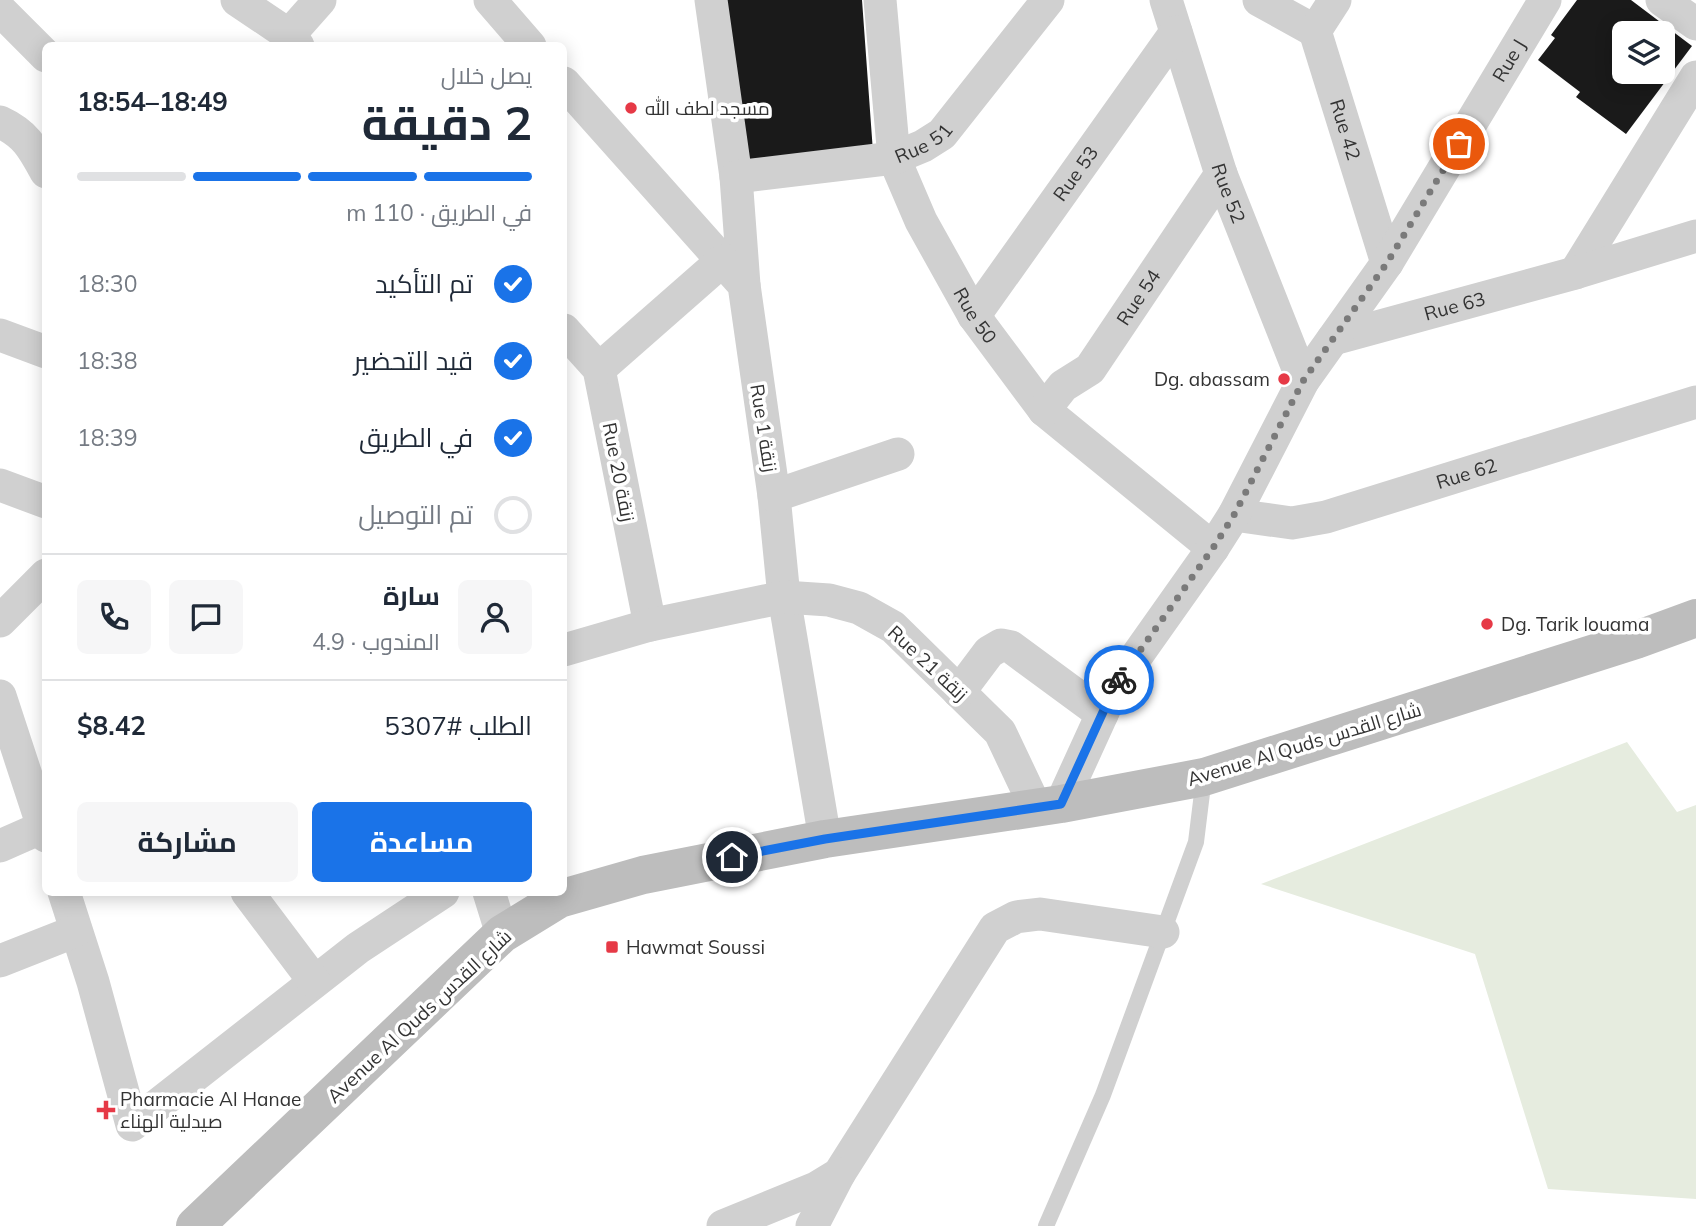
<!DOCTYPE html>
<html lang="ar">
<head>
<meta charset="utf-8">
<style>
  :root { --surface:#fff; --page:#f6f6f7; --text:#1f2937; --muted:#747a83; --line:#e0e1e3; --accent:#1a73e8 }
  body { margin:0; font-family:Mulish,Cairo,sans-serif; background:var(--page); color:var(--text); direction:rtl; height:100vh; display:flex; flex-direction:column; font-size:26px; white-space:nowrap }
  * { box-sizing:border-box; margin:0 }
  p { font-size:23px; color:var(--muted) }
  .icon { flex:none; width:38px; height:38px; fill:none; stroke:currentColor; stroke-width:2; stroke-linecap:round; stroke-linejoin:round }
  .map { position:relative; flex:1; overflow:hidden; direction:ltr }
  .panel { position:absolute; left:42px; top:42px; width:525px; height:854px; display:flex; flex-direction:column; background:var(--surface); border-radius:10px; box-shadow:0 4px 18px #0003; direction:rtl }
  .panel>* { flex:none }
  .fabs { position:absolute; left:1612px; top:21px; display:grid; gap:14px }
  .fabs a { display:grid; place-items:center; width:63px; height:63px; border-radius:10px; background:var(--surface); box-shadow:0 4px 18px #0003; font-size:35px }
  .pin { position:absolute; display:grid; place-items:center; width:60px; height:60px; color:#fff; margin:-30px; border:4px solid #fff; border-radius:50%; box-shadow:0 2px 7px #0007 }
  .courier { position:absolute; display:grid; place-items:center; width:70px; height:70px; margin:-35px; border:5px solid #1a73e8; border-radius:50%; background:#fff; color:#222; box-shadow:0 2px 9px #0007 }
  .summary em { font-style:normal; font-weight:700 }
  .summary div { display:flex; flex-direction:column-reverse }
  .summary { display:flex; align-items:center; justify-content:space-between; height:119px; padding:0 35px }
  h1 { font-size:46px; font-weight:700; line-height:52px }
  .bar { display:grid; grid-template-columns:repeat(4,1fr); gap:10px 7px; align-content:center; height:84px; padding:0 35px }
  .bar i { height:9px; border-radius:5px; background:var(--line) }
  .bar .on { background:var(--accent) }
  .bar p { grid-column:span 4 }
  .line { display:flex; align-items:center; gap:18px; padding:0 35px; border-top:2px solid var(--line) }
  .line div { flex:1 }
  .round { display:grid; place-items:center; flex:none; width:74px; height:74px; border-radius:10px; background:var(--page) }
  ol { padding:0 35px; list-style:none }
  li { display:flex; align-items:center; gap:21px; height:77px }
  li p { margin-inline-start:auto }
  li .icon { padding:7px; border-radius:50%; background:var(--accent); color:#fff; stroke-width:4 }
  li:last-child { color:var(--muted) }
  li i { width:38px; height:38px; border:4px solid var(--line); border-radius:50% }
  .button { display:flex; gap:14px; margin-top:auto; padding:14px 35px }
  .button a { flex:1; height:80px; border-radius:10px; background:var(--accent); color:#fff; font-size:28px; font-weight:700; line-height:80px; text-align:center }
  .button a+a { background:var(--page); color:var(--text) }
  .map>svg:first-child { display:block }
</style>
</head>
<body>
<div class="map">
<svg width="1696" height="1226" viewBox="0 0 1696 1226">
  <rect width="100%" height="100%" fill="#fff"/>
  <path fill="#e6ecdf" d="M1627 742 1677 812 1696 805V1199L1548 1189 1475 954 1261 884Z"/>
  <path fill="#1a1a1a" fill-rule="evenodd" d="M722 0H862L873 152 743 164Z
    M1577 0H1631L1692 46 1626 134 1576 97 1580 92 1538 60 1555 38 1551 35ZM1624 33H1662V72H1624Z"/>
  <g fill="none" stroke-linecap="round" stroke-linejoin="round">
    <path stroke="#d0d0d0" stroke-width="16" d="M1046 1226 1103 1095 1196 842 1204 777"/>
    <g stroke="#d0d0d0" stroke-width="33">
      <path d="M237 0 289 35 298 46"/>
      <path d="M490 0 530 46"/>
      <path d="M711 0 736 177 744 285"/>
      <path id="s1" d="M880 0 894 158 921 221 974 316 1044 410 1213 548"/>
      <path id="s2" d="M1166 0 1221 174 1303 381"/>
      <path d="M1259 0 1315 31"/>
      <path id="s3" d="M1335 0 1315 31 1387 263"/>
      <path d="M1662 0 1696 24"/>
      <path d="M0 10 46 56"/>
      <path d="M289 35 320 0"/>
      <path d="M564 83 744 285 774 496 784 597 825 839"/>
      <path d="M0 122C26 134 33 148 46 172"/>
      <path id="s4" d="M736 177 894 158 923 146 942 134 1048 0"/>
      <path d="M1575 273 1696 77"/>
      <path id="s5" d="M974 316 1176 32"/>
      <path d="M564 330 599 369 650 625"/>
      <path d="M0 335 46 352"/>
      <path id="s6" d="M1333 339 1575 273 1696 236"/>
      <path d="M599 369 722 261"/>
      <path id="s7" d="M1044 410 1063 386 1090 369 1221 174"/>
      <path d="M0 485 46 502"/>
      <path d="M774 496 898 454"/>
      <path id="s8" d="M1234 515 1292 523 1326 517 1696 402"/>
      <path d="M0 621 46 575"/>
      <path d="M564 650 650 625 784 597 829 600 859 608 893 627 1000 732 1036 808"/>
      <path d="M959 692 989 652 1001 645 1011 647 1102 714"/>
      <path d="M0 696 46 836"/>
      <path id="s9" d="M1061 804 1114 688 1213 548 1234 515 1303 381 1387 263 1545 0"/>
      <path d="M0 846 43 827"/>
      <path d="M64 892 93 982 132 1125 358 948 443 892"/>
      <path d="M247 892 314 981"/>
      <path d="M489 892 502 934"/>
      <path d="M0 961 76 931"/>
      <path d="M723 1226 816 1188 839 1174 995 928 1016 917 1040 914 1163 932"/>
      <path d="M812 1226 839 1174"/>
    </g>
    <path stroke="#bdbdbd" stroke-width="38" d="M195 1226 502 934 559 899 643 875 825 839 1061 804 1204 777 1636 640 1696 618"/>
  </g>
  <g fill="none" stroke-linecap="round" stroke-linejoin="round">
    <path stroke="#7a7a7a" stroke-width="7" stroke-dasharray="0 12.6" d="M1119 680 1213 548 1234 515 1303 381 1387 263 1459 144"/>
    <path stroke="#1a73e8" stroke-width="9" d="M732 857 825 839 1061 804 1114 688 1119 680"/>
  </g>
  <g fill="#e63946" stroke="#fff" stroke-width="2.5">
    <circle cx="631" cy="108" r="7"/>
    <circle cx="1284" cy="379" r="7"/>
    <circle cx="1487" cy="624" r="7"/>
    <rect x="605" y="940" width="14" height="14" rx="3.5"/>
    <path d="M102.5 1099.5h7v7h7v7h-7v7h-7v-7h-7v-7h7z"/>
  </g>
  <g text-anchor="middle" stroke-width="7" stroke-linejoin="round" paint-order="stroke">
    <g font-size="19" fill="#333" stroke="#fff">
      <text dy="7" stroke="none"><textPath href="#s9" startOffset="870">Rue J</textPath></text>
      <text dy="7" stroke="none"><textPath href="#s3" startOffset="140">Rue 42</textPath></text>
      <text dy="7" stroke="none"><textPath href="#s4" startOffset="192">Rue 51</textPath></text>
      <text dy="7" stroke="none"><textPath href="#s5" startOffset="175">Rue 53</textPath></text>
      <text dy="7" stroke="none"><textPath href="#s2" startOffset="203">Rue 52</textPath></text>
      <text dy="7" stroke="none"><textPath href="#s7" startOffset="149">Rue 54</textPath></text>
      <text dy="7" stroke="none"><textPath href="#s6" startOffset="126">Rue 63</textPath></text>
      <text dy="7" stroke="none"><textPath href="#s1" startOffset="336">Rue 50</textPath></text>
      <text transform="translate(764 428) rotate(81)" y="7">Rue 1 زنقة</text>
      <text transform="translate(619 472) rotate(79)" y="7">Rue 20 زنقة</text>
      <text dy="7" stroke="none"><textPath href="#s8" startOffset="240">Rue 62</textPath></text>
      <text transform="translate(928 663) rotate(43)" y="7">Rue 21 زنقة</text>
      <text transform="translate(1304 744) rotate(-17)" y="7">Avenue Al Quds شارع القدس</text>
      <text transform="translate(419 1016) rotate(-43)" y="7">Avenue Al Quds شارع القدس</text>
    </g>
    <g font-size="19" fill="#333" stroke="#fff" text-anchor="start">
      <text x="645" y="115">مسجد لطف الله</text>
      <text x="1270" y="386" text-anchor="end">Dg. abassam</text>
      <text x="1501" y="631">Dg. Tarik louama</text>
      <text x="626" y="954">Hawmat Soussi</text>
      <text x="120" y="1106">Pharmacie Al Hanae<tspan x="120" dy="22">صيدلية الهناء</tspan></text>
    </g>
  </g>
</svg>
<div class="fabs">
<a><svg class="icon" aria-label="layers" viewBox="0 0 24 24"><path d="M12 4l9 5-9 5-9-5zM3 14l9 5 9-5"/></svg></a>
</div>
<div class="pin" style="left:1459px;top:144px;background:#ea580c"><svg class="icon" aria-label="bag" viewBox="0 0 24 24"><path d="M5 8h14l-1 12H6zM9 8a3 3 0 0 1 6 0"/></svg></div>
<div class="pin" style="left:732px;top:857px;background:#1f2937"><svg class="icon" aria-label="home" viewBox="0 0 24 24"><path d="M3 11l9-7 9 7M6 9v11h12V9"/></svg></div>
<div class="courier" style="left:1119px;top:680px"><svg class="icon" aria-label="bike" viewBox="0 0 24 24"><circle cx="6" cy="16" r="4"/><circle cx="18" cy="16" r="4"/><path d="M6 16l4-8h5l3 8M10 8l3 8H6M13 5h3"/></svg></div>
<section class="panel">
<div class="summary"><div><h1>2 دقيقة</h1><p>يصل خلال</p></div><em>18:49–18:54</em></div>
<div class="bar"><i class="on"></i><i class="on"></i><i class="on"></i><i></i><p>في الطريق · 110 m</p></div>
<ol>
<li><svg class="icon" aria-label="check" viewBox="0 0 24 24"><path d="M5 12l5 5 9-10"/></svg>تم التأكيد<p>18:30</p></li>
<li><svg class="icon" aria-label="check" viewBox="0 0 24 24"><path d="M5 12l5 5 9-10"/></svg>قيد التحضير<p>18:38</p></li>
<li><svg class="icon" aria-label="check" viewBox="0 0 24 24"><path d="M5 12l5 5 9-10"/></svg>في الطريق<p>18:39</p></li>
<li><i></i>تم التوصيل</li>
</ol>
<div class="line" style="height:126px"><a class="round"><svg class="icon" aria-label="person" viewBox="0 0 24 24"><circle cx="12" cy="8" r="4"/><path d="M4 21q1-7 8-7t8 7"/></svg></a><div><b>سارة</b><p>المندوب · 4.9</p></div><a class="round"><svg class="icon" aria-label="chat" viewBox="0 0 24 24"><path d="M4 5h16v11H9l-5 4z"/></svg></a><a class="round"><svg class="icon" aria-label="phone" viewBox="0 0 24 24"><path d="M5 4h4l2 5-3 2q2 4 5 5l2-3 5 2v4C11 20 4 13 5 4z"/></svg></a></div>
<div class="line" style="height:91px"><div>الطلب #5307</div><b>$8.42</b></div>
<div class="button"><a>مساعدة</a><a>مشاركة</a></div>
</section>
</div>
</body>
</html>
